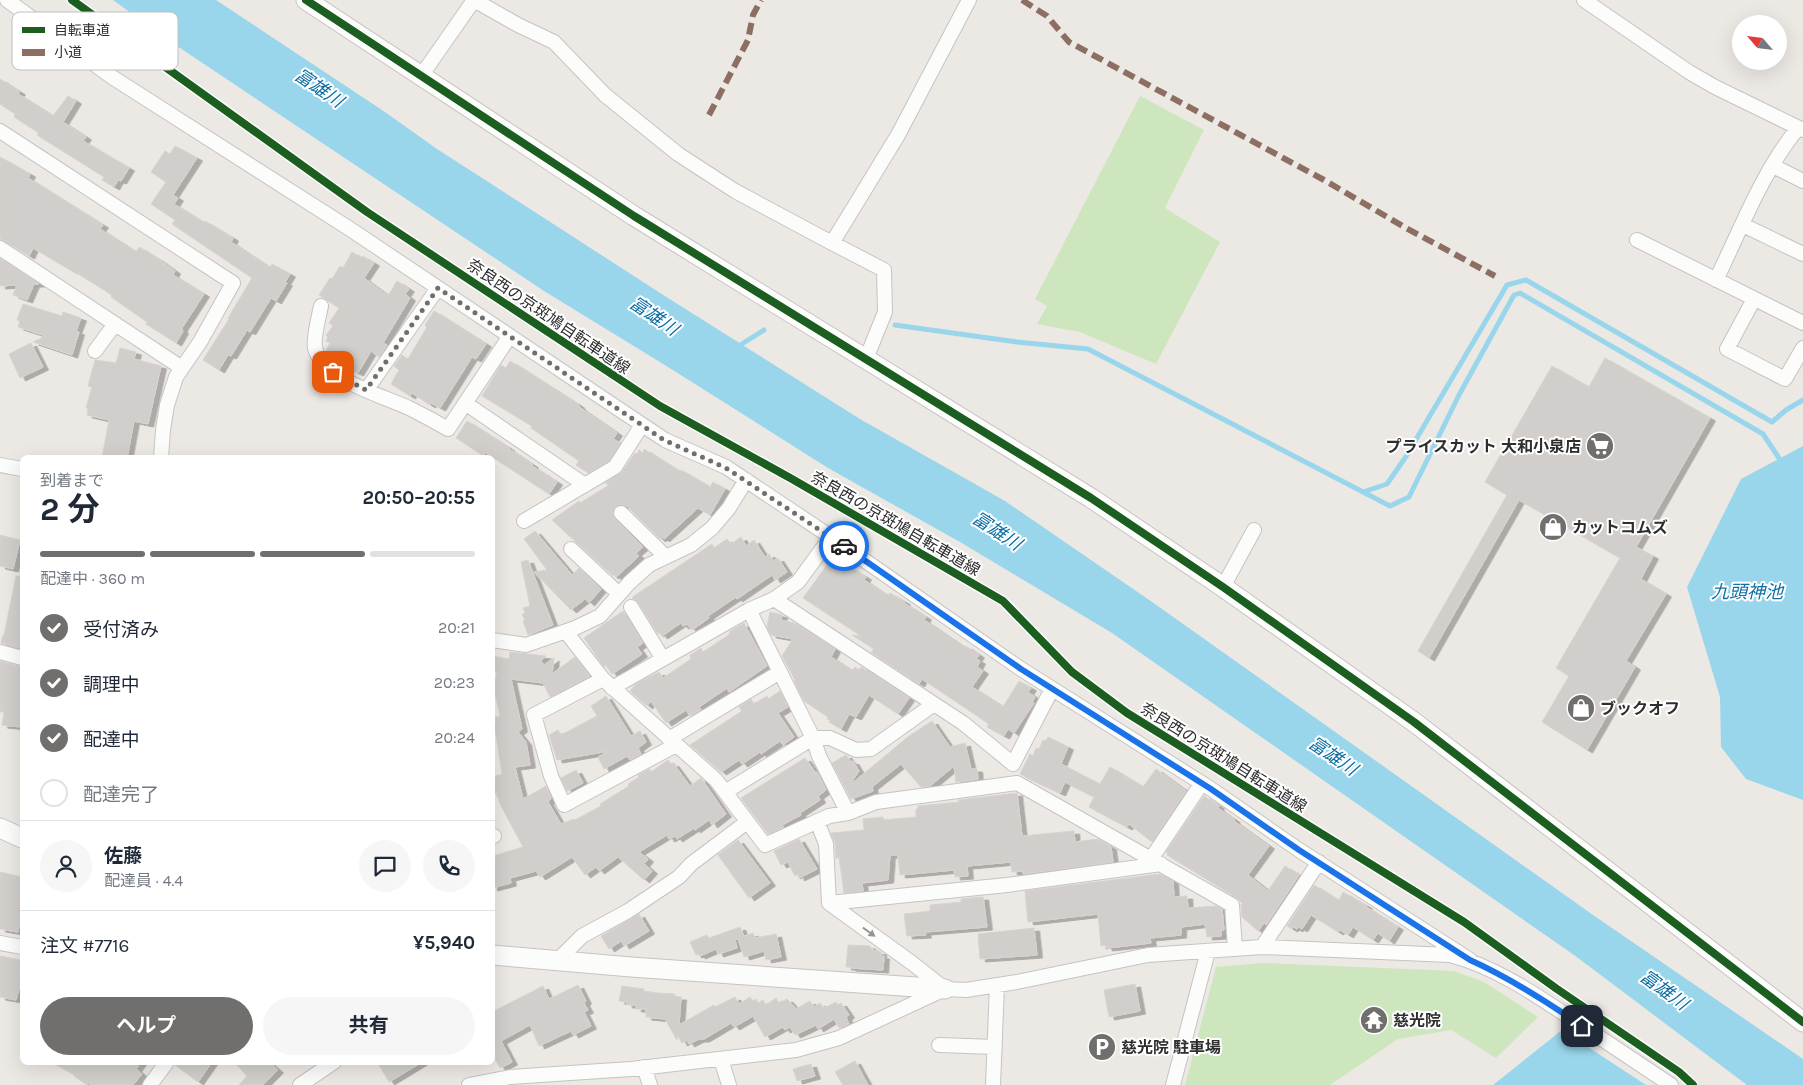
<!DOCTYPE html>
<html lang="ja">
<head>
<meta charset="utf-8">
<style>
  :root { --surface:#fff; --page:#f6f6f7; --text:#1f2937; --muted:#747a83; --line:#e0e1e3; --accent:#706f6e }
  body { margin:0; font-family:Karla,"Noto Sans JP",sans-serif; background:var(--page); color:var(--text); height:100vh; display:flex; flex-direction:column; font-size:19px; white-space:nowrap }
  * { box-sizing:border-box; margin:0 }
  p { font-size:16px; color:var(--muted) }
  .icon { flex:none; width:28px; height:28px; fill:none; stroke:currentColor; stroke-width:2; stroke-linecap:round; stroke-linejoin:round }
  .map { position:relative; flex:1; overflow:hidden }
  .sheet { position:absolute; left:20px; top:455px; width:475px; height:610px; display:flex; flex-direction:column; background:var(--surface); border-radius:8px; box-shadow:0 5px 20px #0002 }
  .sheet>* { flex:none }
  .needle { width:32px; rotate:298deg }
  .fabs { position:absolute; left:1732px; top:15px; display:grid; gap:10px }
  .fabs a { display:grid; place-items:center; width:55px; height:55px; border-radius:50%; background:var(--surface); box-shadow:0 5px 20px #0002; font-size:25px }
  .pin { position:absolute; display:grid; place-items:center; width:42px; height:42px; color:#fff; margin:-21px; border-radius:10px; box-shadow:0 2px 8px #0006 }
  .courier { position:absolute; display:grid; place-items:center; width:50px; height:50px; margin:-25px; border:4px solid #1a73e8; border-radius:50%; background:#fff; color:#222; box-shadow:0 1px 6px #0007 }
  .overview em { font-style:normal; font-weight:700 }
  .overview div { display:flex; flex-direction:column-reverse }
  .overview { display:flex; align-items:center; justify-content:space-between; height:85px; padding:0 20px }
  h1 { font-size:32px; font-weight:700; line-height:38px }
  .bar { display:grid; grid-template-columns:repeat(4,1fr); gap:8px 5px; align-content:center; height:60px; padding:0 20px }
  .bar i { height:6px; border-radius:4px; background:var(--line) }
  .bar .current { background:var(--accent) }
  .bar p { grid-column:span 4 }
  .line { display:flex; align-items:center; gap:12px; padding:0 20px; border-top:1px solid var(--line) }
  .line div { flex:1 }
  .round { display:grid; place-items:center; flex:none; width:52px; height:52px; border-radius:26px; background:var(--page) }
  ol { padding:0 20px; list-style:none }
  li { display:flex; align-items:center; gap:15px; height:55px }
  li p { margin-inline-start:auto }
  li .icon { padding:5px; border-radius:50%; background:var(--accent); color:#fff; stroke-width:4 }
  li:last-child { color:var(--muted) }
  li i { width:28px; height:28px; border:2px solid var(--line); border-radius:50% }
  .primary-button { display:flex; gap:10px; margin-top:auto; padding:10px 20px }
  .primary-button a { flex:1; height:58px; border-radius:30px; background:var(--accent); color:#fff; font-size:20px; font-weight:700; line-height:58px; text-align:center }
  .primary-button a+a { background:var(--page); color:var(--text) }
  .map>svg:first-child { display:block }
</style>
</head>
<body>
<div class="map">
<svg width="1803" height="1085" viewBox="0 0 1803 1085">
  <defs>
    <filter id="shadow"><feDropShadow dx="5.5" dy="3" stdDeviation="0" flood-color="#0004"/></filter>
  </defs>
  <rect width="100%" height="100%" fill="#ece8e4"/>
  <path fill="#cee6be" d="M1140 96 1204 130 1165 208 1220 242 1156 364 1080 332 1037 324 1047 306 1035 299Z
    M1262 963 1454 971 1484 982 1538 1017 1496 1058 1451 1030 1398 1039 1330 1085H1185L1216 967Z"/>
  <path fill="#99d6ec" d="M113 0H216L385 112 437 149 668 298 860 419 1005 501 1155 604 1593 915 1803 1059V1085H1747L1574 955 1112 633 960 542 828 468 668 367 544 291 171 42Z
    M1803 446V800L1746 779 1721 747 1720 697 1687 587 1741 479Z
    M1562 1030 1646 1085H1493Z"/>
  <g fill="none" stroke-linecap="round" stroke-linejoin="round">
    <path stroke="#99d6ec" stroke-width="5" d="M895 325 1017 342 1088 349 1390 506 1409 497 1459 395 1514 295 1520 293 1763 434 1779 458
      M737 347 764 330
      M1363 492 1387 484 1405 458 1507 285 1526 280 1772 422 1786 410 1803 400"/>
  </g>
  <path fill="#d1cecb" stroke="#d7d4d0" filter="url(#shadow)" d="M0 79 20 92 18 94 53 116 68 96 76 101 63 122 86 137 83 141 129 168 121 181 118 180 114 187 102 180 104 177 37 135 39 133 14 117 15 114 0 104Z
    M175 146 197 158 173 195 178 198 174 204 204 223 205 221 233 238 231 242 270 268 272 264 290 274 285 282 287 283 276 301 271 298 250 332 247 330 231 356 228 355 219 370 203 360 229 319 228 318 252 278 172 224 175 220 151 204 166 182 151 172 165 151 170 154Z
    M0 157 30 174 28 178 103 225 100 229 136 252 139 247 160 260 175 271 173 275 204 294 182 328V330L183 331 176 343 146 324 147 322 111 297 112 295 72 270V271L33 248 29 256 5 241 0 239Z
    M352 252 362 258 363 256 374 263 364 278 388 296 397 281 409 289 405 294 410 298 383 343 387 345 379 357 371 351 358 373 338 363 341 359 326 350 330 343 326 341 328 337 326 335 333 326 329 323 339 308 319 295 330 278 332 279 340 266 343 268Z
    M0 258 39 284H34L27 300 13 295 17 285 0 286Z
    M23 304 62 316 63 312 81 318 76 331 79 332 72 355 33 342 46 336 18 327 20 321 17 320Z
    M434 311 486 344 476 359 472 357 440 408 431 403 430 405 412 393 410 396 391 384 399 370 394 366 402 355 408 359 427 327 425 325Z
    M31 343 43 367 20 378 9 354Z
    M120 348 136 352 134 359 161 366 148 424 134 421 127 458H102L109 420 87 415 88 408H86L92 387 88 386 95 360 116 363Z
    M1605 358 1710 418 1636 547 1653 556 1641 579 1666 594 1626 661 1635 667 1587 750 1542 722 1569 676 1556 668 1620 558 1519 500 1429 658 1418 651 1507 495 1485 482 1552 366 1589 387Z
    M510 361 579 405V406L582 409 617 433 613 439 620 443 609 461 588 473 576 465 579 461 531 428 532 426 482 396 501 365 506 368Z
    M467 421 509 448V449L533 465 532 466 557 482 549 494 486 453 482 455 456 438Z
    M644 449 680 472 681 470 710 487 713 482 725 489 710 515 698 508 664 539 662 537 660 539 627 506 619 504 615 507 612 511 615 519 643 547 636 553 639 556 616 577 614 574 613 576 552 520 579 501 580 503 609 485 605 483 622 472 635 453 637 454 639 450 643 453Z
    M535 531 572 575 579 568 601 589 589 603 585 599 571 610 534 572 547 570 524 539Z
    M0 535 20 540 13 569 0 566Z
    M741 537 746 546 754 540 765 557 769 554 773 561 778 558 787 572 775 580 772 575 737 599 736 597 708 616 709 618 692 630 687 624 683 626 681 623 662 636 659 632 658 634 638 602 632 598 634 596 712 544 714 548 727 539 731 544Z
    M837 559 866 577 864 580 888 596 890 593 905 602 904 603 926 617 924 620 965 648 966 646 979 655 976 659 980 661 977 667 983 671 972 687 1003 707 1019 681 1031 688 1028 692 1035 697 1032 702 1034 703 1014 733 1008 729 1004 736 987 727 989 724 922 679 919 684 871 652 874 649 852 635 861 636 803 598 827 565 831 568Z
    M528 560 553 625 528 635 523 621 525 620 522 614 525 613 523 608 530 606 521 562Z
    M16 576H22V649L1 643 3 635H4Z
    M623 611 643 643 637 647 642 654 612 674 606 665 604 667 584 638Z
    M770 612 782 615 781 620 794 623 835 649 831 657 852 671 855 667 859 670 861 667 909 698 898 714 869 695 856 717 849 714 841 729 829 722 830 720 827 719 828 717 804 701 794 681 795 680 782 656 793 639 771 635 767 627Z
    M744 623 767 666 729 692 727 688 699 707 701 710 690 716 686 710 666 723 651 701 647 706 630 691 636 684 659 672 663 678 691 659 690 655 701 648 703 652 730 634 729 632Z
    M510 652 546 656 541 661 544 665 554 658 552 674 575 657 590 676 550 697 543 683 511 679 522 729 518 732 526 742 530 765 515 767 523 799 546 786 551 798 548 802 561 824 574 819 575 820 601 806 600 804 629 786 628 784 639 777 638 775 650 769 651 772 668 760 672 765 673 763 690 786 701 778 726 814 712 825 709 820 695 830 694 828 677 839 675 836 669 839 667 835 639 852 648 859 644 864 652 871 644 880 618 857 599 871 596 867 585 875 572 857 540 877 536 871 510 878 511 883 492 888V863L495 862 493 856 523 847 500 804 497 793 492 794V777L502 774 494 722H496L495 717 500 716 494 689 497 672H492V656L509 659Z
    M0 661 22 667V714L21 727 2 725 4 712H0Z
    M780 691 788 707 778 713 794 737 783 745 780 741 761 754 760 752 742 764 739 760 721 772 690 745 742 711 739 707 751 699 754 704 767 696 768 699Z
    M606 696 631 736 640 731 646 742 638 748 641 754 630 760 627 756 604 769 598 757 609 751 557 760 549 735 558 730 561 735 597 716 591 706Z
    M932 721 950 747 965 743 971 769H977L978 779 956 782 954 766 930 786 921 787 901 764 872 787 873 791 851 799 832 763 846 755 851 762 853 761 859 771 849 786 909 736Z
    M1048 737 1068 747 1061 764 1100 784 1110 767 1143 787 1156 769 1186 791 1152 842 1129 824 1127 827 1089 807 1094 797 1065 782 1060 793 1020 774 1030 754 1033 756 1036 748 1039 749 1043 740 1046 741Z
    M805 758 815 772 813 774 817 772 826 790 818 796 820 800 800 813 801 815 782 825 784 827 768 834 741 798Z
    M576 770 583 783 567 791 561 778Z
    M1017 793 1022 836 1074 831 1075 842 1098 839 1111 847 1113 862 1023 874V871L1012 872 1011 862 967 866 968 876 955 877 954 870 900 875 898 855H890L888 880 862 883 863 891 844 893 839 857 836 859 835 843 831 833 864 830 863 819 883 817V820L916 817V809H918V806L959 802 958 800Z
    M1204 796 1219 806 1218 808 1235 820 1234 821 1269 846 1248 875 1268 891 1285 866 1299 875 1266 925 1264 923 1258 931 1242 917 1241 904H1243L1237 898 1167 855 1168 854 1166 852Z
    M799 839 817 869 799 878 798 874 795 876 788 862 781 865 774 851Z
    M738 840 770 883 749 898 718 855Z
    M0 872 22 877V926H19L18 932 0 929Z
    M1160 874 1173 881 1174 897 1187 896 1188 908 1216 906 1222 909 1224 930H1221V936L1207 937 1205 924 1181 927V935L1150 938 1151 943 1107 948 1106 945 1101 946 1098 914 1028 922 1025 891Z
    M1314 885 1339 901 1343 892 1367 906 1366 907 1398 927 1389 941 1378 933 1373 940 1353 927 1348 935 1340 930 1338 932 1311 915 1302 929 1299 927 1297 929 1294 927 1292 929 1287 926Z
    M983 897 987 927 925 932 926 935 907 936 904 914 930 911V905L961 902V899Z
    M639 914 649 931 624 946 621 941 609 949 601 936Z
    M740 927 744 936 753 933 755 938 776 934 781 957 766 960 764 951 744 957 738 939 735 940 737 948 718 954 716 949 700 956 699 954 696 955 690 942 707 935 709 938Z
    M1034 928 1037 955 980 959 978 934Z
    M848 945 870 946V948H873V951L881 952V956H884L883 970 850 968V967H846Z
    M0 956 21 960 19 972H22V978L16 1000 0 997Z
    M1135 984 1140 1011 1109 1017 1104 990Z
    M578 985 586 1001 584 1003 588 1010 584 1012 591 1026 573 1035 571 1031 539 1046 530 1025 501 1041 512 1062 500 1068 492 1053V1012L543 986 549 999Z
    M622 986 644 989V991L657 993 675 994V997H681L679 1025 714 1005 715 1007 735 997 739 1004 750 997 753 1001 756 999 758 1003 763 1000 766 1005 776 998 779 1003 787 999 796 1009 810 1001 814 1007 820 1003 824 1008 836 1002 837 1005 841 1003 849 1015 846 1017 849 1024 839 1028 834 1019 818 1029 816 1025 795 1035 790 1027 785 1030 783 1027 765 1037 753 1016 734 1027 731 1023 704 1039H699L689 1044 687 1040 682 1043 678 1035 677 1040 665 1019 646 1017V1009H636V1005H627V1002L619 1001Z
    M855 1061 868 1085H843L835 1072Z
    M51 1062H141L136 1069 142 1074 133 1085H92L88 1083 87 1085 74 1076 75 1075Z
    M176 1062H212L198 1082 175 1065Z
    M234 1062H269L278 1070 263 1085H239L247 1076Z
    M377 1062H422L389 1082Z
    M811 1064 815 1076 797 1081 793 1069Z"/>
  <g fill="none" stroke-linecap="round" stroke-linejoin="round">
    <defs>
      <path id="street" d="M7 0 112 77 350 229 665 440 726 467 831 537 1021 669 1211 789 1299 850 1470 960
        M474 0 518 25 554 42 605 95 678 154 735 191 832 243
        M1584 0 1689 72 1715 87 1803 130
        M421 76 474 0
        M0 131 233 283 200 342 176 377 167 405 163 430 161 458
        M1773 166 1803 181
        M1743 225 1803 254
        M1637 240 1803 323
        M0 248 182 368
        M1716 280C1741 229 1762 172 1798 128
        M1754 299 1727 349 1785 379 1803 348
        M321 306C319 316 313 338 315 348 323 380 384 396 411 409 423 415 436 422 448 429L510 336
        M95 351 115 324
        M866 359 885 312 884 270 832 243 898 135 969 0
        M367 389 438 288
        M465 403 585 485
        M0 465 22 469
        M621 513 666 557
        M524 521 615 467 642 425
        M571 549 619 594
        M1223 587 1254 530
        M774 599 963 723 1013 764 1052 689
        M631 607 663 659
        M749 610 774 599 798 582 831 537
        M566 632 603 679 716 780 765 845 829 816 848 813 876 802 1017 783 1232 905 1235 949
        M492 640 526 645 575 628 600 616 629 583 649 565 691 545 712 528 729 508 746 480
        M0 652 22 658
        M603 679 534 715 551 776 564 805 676 745
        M612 688 749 610 813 738 819 756 848 813
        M669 739 780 672
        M725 792 813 738H830L856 750 871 749 934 704
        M817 821 826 844 829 903
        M492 836H494
        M1151 859 1202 783
        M829 903 1007 885 1161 864
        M829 903 912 963 945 989
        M0 943 22 947
        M1262 947 1319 862
        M557 961 582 936 628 911 679 877 691 864 747 822
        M939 1045 995 1047
        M721 1059 729 1085
        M644 1067 650 1085
        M150 1085 167 1062
        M300 1085 334 1062
        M469 1085 510 1077 631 1069 796 1050 839 1038 945 989 966 990 1017 982 1148 955 1262 947 1450 955C1496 967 1536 995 1575 1021 1607 1042 1639 1064 1671 1085
        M993 1085 997 985
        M1173 1085 1208 951"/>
      <path id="secondary" d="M306 0 634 216 1091 498 1223 587 1414 722 1803 1022
        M0 828 22 838
        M492 955 631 967 945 989"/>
    </defs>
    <use href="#street" stroke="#c5c4c5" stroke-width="16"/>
    <use href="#secondary" stroke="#c5c4c5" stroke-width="21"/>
    <use href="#street" stroke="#fcfcfb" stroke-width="14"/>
    <use href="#secondary" stroke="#fcfcfb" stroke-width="19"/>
    <path stroke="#8d6e63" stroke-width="6" stroke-dasharray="12 6" stroke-linecap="butt" d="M1022 0 1047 16 1069 42 1324 180 1406 228 1495 276
      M709 115 748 40 753 15 761 0"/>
    <defs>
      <path id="cycleway" d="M72 0 367 212 660 406 792 479 1003 601 1072 672 1127 713 1464 922 1557 989 1679 1072 1693 1085
        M306 0 634 216 1091 498 1223 587 1414 722 1803 1022"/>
    </defs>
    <use href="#cycleway" stroke="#fff" stroke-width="11"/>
    <use href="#cycleway" stroke="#1b5e20" stroke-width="8"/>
  </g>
  <defs><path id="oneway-solid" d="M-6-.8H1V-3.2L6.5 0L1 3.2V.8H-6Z" transform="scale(1.25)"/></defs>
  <use fill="#959594" href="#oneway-solid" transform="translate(869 932) rotate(36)"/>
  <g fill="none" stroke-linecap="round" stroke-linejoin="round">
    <path stroke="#706f6e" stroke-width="5" stroke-dasharray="0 9" d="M333 372 366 390 438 288 664 440 726 468 844 546"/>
    <path stroke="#1a73e8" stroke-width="6" d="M844 546 1021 669 1211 789 1299 850 1470 960C1510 978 1546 1001 1582 1026"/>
  </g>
  <defs>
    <symbol id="supermarket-disc" viewBox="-11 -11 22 22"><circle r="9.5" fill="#706f6e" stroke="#fff"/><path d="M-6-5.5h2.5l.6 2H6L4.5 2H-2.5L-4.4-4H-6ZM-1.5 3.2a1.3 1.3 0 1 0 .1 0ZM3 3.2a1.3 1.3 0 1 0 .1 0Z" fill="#fff"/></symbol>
    <symbol id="shop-disc" viewBox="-11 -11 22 22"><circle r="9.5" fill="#706f6e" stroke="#fff"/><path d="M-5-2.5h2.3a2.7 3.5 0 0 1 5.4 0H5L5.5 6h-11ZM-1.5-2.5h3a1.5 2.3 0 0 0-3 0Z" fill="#fff"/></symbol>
    <symbol id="temple-disc" viewBox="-11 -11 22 22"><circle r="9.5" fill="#706f6e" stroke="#fff"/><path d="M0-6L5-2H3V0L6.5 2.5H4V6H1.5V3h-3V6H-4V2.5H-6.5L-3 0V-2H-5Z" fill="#fff"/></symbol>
    <symbol id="parking-disc" viewBox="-11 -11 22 22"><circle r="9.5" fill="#706f6e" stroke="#fff"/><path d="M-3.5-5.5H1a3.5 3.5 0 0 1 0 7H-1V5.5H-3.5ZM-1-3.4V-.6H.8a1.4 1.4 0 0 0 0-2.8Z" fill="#fff"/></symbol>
  </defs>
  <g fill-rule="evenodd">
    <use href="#supermarket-disc" x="1584" y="430" width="32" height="32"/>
    <use href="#shop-disc" x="1537" y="511" width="32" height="32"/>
    <use href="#shop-disc" x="1565" y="692" width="32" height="32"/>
    <use href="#temple-disc" x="1358" y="1004" width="32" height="32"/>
    <use href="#parking-disc" x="1086" y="1031" width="32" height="32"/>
  </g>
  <g text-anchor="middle" stroke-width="4" stroke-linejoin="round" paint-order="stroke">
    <g font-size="16" fill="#2e2e2e" stroke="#fff">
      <text transform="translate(549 316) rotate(34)" y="6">奈良西の京斑鳩自転車道線</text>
      <text transform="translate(896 523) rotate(30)" y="6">奈良西の京斑鳩自転車道線</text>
      <text transform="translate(1224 757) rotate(32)" y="6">奈良西の京斑鳩自転車道線</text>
    </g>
    <g font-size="16" font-weight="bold" fill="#2e2e2e" stroke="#fff" text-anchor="start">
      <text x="1581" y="452" text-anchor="end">プライスカット 大和小泉店</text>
      <text x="1572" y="533">カットコムズ</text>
      <text x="1600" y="714">ブックオフ</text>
      <text x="1393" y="1026">慈光院</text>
      <text x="1121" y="1053">慈光院 駐車場</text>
    </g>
    <g font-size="18" font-style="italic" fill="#0d6fa3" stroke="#fff">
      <text transform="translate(319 88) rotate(34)" y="6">富雄川</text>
      <text transform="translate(654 316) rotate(34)" y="6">富雄川</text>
      <text transform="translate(997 531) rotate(33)" y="6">富雄川</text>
      <text x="1747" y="598">九頭神池</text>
      <text transform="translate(1333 756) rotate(34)" y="6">富雄川</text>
      <text transform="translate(1664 990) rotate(36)" y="6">富雄川</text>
    </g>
  </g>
  <rect x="12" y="12" width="166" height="58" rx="8" fill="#fff" stroke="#c0c0c0" stroke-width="1"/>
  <rect x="22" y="27" width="23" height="6" fill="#1b5e20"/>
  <rect x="22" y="49" width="23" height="7" fill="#8d6e63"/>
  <g font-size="14" fill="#2e2e2e">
    <text x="54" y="35">自転車道</text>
    <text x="54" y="57">小道</text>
  </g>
</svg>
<div class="fabs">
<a><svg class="needle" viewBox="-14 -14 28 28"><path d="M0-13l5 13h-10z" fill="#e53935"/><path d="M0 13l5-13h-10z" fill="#747a83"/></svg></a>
</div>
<div class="pin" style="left:333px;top:372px;background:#ea580c"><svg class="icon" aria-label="bag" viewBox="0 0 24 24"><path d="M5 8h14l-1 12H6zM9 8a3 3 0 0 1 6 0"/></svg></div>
<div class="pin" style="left:1582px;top:1026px;background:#1f2937"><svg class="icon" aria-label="home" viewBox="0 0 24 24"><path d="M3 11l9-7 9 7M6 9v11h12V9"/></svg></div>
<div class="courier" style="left:844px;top:546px"><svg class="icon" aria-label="car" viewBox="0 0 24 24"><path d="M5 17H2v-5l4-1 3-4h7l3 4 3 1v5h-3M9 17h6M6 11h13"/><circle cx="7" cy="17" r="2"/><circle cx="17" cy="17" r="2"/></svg></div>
<section class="sheet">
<div class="overview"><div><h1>2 分</h1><p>到着まで</p></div><em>20:50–20:55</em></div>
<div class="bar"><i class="current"></i><i class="current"></i><i class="current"></i><i></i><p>配達中 · 360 m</p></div>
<ol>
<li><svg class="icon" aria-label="check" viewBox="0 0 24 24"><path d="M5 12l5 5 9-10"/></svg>受付済み<p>20:21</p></li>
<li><svg class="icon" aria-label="check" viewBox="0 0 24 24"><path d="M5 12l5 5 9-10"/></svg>調理中<p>20:23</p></li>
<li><svg class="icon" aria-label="check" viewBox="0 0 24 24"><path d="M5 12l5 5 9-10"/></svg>配達中<p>20:24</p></li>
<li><i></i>配達完了</li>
</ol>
<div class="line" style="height:90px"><a class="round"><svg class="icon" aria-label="person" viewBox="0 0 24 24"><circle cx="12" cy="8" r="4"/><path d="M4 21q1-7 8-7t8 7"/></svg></a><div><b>佐藤</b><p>配達員 · 4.4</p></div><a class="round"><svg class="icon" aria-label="chat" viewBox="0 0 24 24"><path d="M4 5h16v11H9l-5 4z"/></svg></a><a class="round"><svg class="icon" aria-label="phone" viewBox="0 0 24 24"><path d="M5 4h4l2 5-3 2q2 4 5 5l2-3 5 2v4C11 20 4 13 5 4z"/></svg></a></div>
<div class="line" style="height:65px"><div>注文 #7716</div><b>¥5,940</b></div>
<div class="primary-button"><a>ヘルプ</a><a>共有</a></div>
</section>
</div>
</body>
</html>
